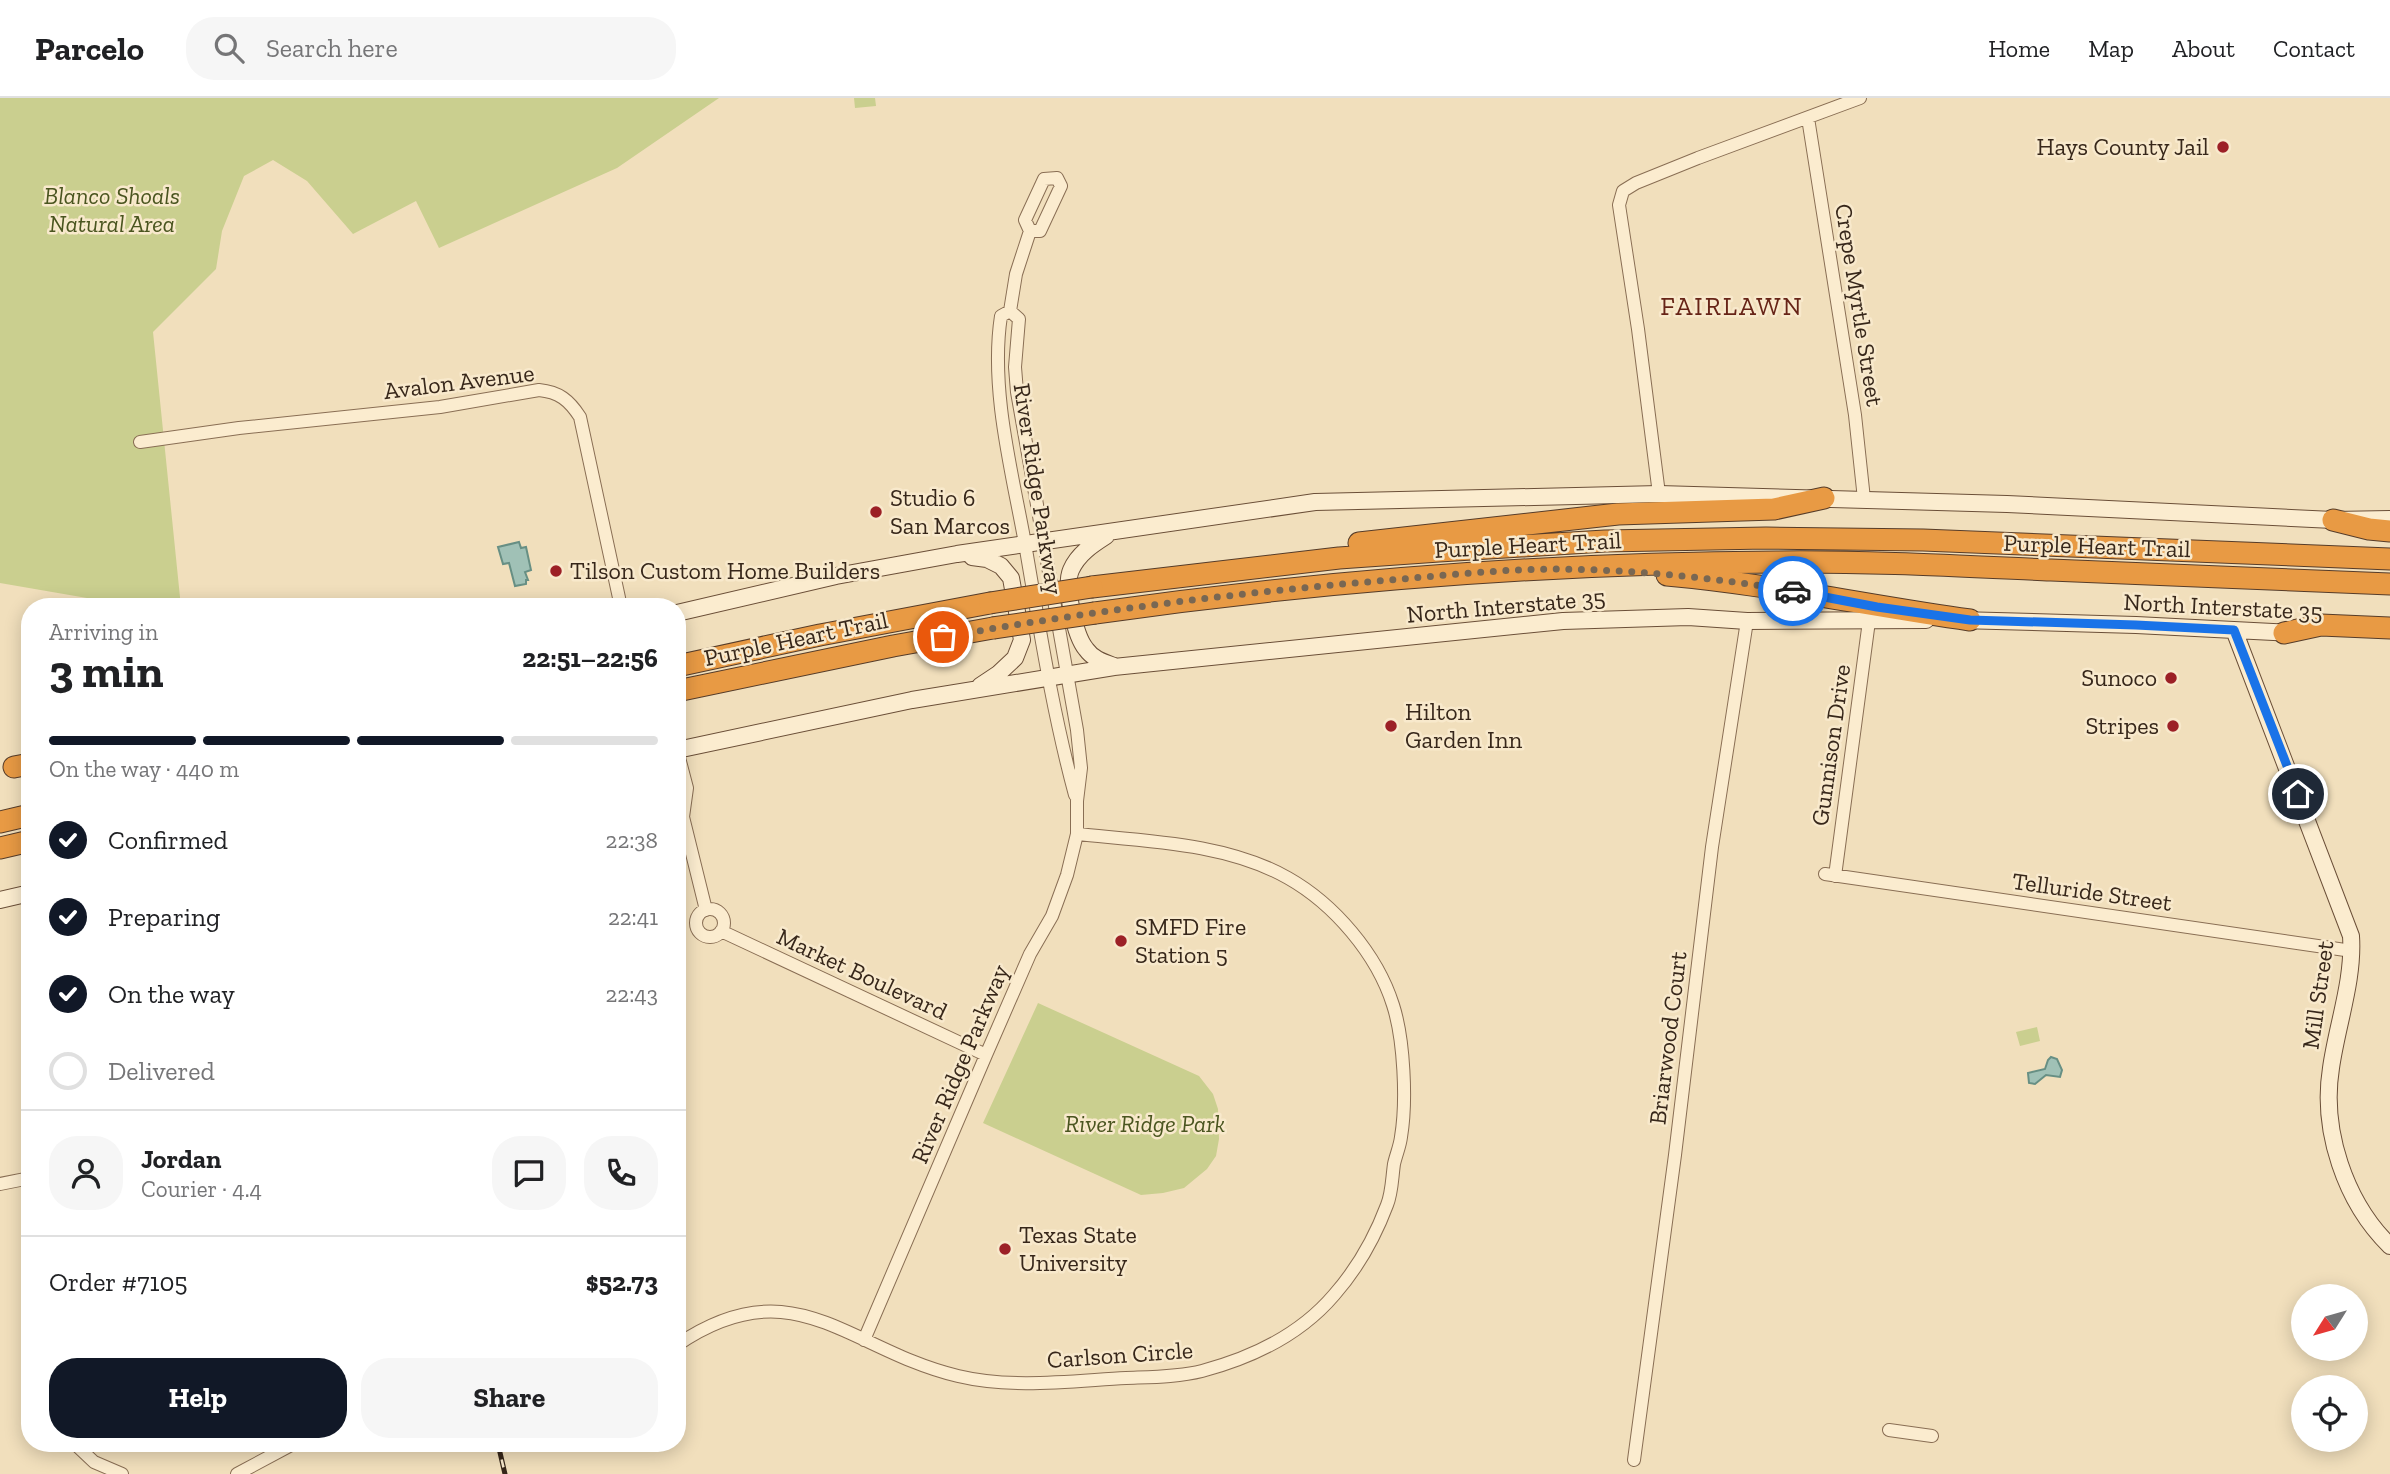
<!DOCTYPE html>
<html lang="en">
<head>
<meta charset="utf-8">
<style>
  :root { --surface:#fff; --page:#f6f6f6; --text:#202124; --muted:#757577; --line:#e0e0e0; --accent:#111827 }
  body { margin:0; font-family:"Zilla Slab",serif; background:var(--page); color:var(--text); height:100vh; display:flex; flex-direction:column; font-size:26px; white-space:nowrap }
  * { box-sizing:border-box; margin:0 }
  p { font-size:23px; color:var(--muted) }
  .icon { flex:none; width:38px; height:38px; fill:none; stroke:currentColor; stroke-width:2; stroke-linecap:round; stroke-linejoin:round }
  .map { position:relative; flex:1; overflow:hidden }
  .details { position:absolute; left:21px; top:500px; width:665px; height:854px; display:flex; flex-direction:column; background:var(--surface); border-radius:28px; box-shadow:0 4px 18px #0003 }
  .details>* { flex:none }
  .needle { width:46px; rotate:233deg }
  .tools { position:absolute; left:2291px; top:1186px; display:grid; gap:14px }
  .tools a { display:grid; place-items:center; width:77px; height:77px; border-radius:50%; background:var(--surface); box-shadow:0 4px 18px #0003; font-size:35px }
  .pin { position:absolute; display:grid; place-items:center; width:60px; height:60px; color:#fff; margin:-30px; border:4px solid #fff; border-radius:50%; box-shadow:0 2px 7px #0007 }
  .courier { position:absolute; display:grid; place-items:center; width:70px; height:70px; margin:-35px; border:5px solid #1a73e8; border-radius:50%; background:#fff; color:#222; box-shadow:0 2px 9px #0007 }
  .overview em { font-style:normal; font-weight:700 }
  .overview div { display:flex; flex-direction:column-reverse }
  .overview { display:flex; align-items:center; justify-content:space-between; height:119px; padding:0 28px }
  h1 { font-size:46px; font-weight:700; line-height:52px }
  .bar { display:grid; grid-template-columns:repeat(4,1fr); gap:10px 7px; align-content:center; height:84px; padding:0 28px }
  .bar i { height:9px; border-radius:5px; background:var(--line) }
  .bar .current { background:var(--accent) }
  .bar p { grid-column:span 4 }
  .line { display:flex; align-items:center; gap:18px; padding:0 28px; border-top:2px solid var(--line) }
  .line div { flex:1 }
  .round { display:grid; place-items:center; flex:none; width:74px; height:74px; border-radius:28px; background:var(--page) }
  ol { padding:0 28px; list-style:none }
  li { display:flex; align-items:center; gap:21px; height:77px }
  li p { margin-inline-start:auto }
  li .icon { padding:7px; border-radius:50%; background:var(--accent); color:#fff; stroke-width:4 }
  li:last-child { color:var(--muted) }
  li i { width:38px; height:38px; border:4px solid var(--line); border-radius:50% }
  .button { display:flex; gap:14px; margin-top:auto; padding:14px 28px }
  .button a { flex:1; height:80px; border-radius:28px; background:var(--accent); color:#fff; font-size:28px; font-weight:700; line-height:80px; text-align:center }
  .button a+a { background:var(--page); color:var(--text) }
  header { display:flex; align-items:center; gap:42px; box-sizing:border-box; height:98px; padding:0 35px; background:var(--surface); border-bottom:2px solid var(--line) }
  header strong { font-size:33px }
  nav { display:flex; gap:38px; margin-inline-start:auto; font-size:24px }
  .search { width:490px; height:63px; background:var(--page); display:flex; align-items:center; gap:18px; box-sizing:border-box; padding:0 24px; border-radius:28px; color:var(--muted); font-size:26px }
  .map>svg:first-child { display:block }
</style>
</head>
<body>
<header>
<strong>Parcelo</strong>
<div class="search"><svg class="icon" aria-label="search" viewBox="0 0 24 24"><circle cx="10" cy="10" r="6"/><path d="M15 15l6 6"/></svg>Search here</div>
<nav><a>Home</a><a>Map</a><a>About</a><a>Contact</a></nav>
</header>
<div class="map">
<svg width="2390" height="1376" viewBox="0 0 2390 1376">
  <rect width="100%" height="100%" fill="#f1dfbc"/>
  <path fill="#cacf8f" d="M0 0H719L617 70 439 150 416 103 353 136 307 83 273 62 244 78 222 133 216 171 153 234 181 509H139L0 485Z
    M854 0H875L876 8 855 10Z
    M1038 905 1199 978 1213 996 1218 1011 1219 1041 1216 1058 1207 1071 1184 1090 1163 1095 1141 1097 983 1025Z
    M2037 929 2040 943 2020 948 2016 934Z"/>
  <path fill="#a0c1b6" stroke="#678f84" stroke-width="2" d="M519 444 521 450 526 449 531 472 525 474 528 482H526V486L515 488 509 465 503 466 498 449Z
    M2051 959 2057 961 2062 972 2060 979 2046 977 2035 986 2029 985 2028 975 2045 971 2048 962Z"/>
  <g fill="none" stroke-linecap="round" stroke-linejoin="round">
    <defs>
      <path id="street" d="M1808 20 1855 317 1864 401
        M1010 213 1001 218C990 289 1011 370 1024 440 1039 526 1052 612 1075 697
        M1010 213 1016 176 1030 133 1025 122 1044 81 1057 80 1061 88 1040 133H1030
        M140 344 239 330 440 309 539 292C559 294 569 302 580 319L621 509
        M1659 396 1638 231 1619 107 1623 93 1636 85 1698 60 1860 0
        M677 652 687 690 683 719
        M677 706 683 719 706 812
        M1825 776 2352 853
        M1835 778 1869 523
        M696 825a14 14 0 1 1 28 0a14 14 0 1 1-28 0Z
        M721 833 986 957
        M0 1086 30 1080
        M864 1242 986 957 1030 856 1052 818 1067 777 1077 736V703L1081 670 1077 632 1017 294 1015 269 1019 221 1010 213
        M677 1247C794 1167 848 1252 958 1278 1012 1291 1071 1283 1126 1280 1150 1279 1178 1279 1202 1273 1251 1260 1300 1237 1334 1197 1356 1172 1375 1139 1387 1107 1392 1095 1392 1080 1394 1066 1396 1057 1400 1048 1401 1039 1407 1003 1404 941 1393 907 1377 856 1334 806 1288 780 1227 745 1146 743 1077 736
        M1889 1332 1932 1338
        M75 1346 94 1364 122 1376
        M1634 1362 1675 1057 1712 749 1747 523
        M237 1376 293 1346"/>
      <path id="secondary" d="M1106 438C1092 447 1078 456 1071 472 1064 488 1075 538 1086 551 1093 561 1103 564 1114 568
        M972 459 987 461 1001 468 1011 480 1022 542 1015 560 998 576 980 588
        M677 515 836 478 957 456 1315 404 1659 396 2007 406 2333 422 2390 421
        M1959 522 2136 527 2293 535
        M2234 532 2351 838C2354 882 2337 927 2331 970 2321 1032 2345 1104 2390 1148
        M677 652 912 602 1114 569 1563 523 1688 519 1747 523 1926 522
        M0 802 30 795"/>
      <path id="highway" d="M2333 422 2369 431 2390 433
        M1359 445 1618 416 1774 411 1824 400
        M1667 477C1769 486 1869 508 1970 522
        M1092 489 1339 460 1439 453 1605 443 1766 440 1923 442 2390 461
        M1095 515C1320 483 1549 465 1777 464 1869 463 1960 468 2051 472 2164 477 2277 481 2390 486
        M2284 535 2321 527 2390 530
        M677 568 820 537 990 505
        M677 593 893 548 993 530
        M14 669 30 666
        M0 724 30 717
        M0 750 30 743"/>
    </defs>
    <use href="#street" stroke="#896e54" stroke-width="14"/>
    <use href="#secondary" stroke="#6b4f38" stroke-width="18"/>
    <use href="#highway" stroke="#563c29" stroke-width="23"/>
    <use href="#street" stroke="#fbeccf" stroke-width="12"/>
    <use href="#secondary" stroke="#fbeccf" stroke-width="16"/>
    <use href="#highway" stroke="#e89a44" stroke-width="21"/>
    <defs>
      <path id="rail" d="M498 1346 505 1376"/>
    </defs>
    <use href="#rail" stroke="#37271a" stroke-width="5"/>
    <use href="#rail" stroke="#f8e9cc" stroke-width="2.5" stroke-dasharray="8" stroke-linecap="butt"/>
    <defs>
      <path id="highway-bridge" d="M990 505 1092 489
        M993 530 1095 515"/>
    </defs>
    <use href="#highway-bridge" stroke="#563c29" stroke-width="23" stroke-linecap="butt"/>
    <use href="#highway-bridge" stroke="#e89a44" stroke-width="21"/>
  </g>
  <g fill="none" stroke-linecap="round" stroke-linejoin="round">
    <path stroke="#786753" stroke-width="7" stroke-dasharray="0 12.6" d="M943 539C1092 513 1241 494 1391 482 1447 477 1504 471 1560 471 1638 472 1717 480 1793 493"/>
    <path stroke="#1a73e8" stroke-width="9" d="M1793 493 1877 509 1970 522 2136 527 2234 532 2298 696"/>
  </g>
  <g fill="#9c2026" stroke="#f8e9cc" stroke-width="2.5">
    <circle cx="2223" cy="49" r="7"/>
    <circle cx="876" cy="414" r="7"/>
    <circle cx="556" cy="473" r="7"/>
    <circle cx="2171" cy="580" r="7"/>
    <circle cx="1391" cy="628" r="7"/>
    <circle cx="2173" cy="628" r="7"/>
    <circle cx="1121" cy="843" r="7"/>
    <circle cx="1005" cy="1151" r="7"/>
  </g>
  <g text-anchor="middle" stroke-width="5" stroke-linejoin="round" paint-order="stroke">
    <g font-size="24" fill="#37271a" stroke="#f8e9cc" text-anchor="start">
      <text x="2209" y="57" text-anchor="end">Hays County Jail</text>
      <text x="890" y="408">Studio 6<tspan x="890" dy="28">San Marcos</tspan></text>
      <text x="570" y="481">Tilson Custom Home Builders</text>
      <text x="2157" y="588" text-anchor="end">Sunoco</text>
      <text x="1405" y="622">Hilton<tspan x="1405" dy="28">Garden Inn</tspan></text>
      <text x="2159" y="636" text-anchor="end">Stripes</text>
      <text x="1135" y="837">SMFD Fire<tspan x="1135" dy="28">Station 5</tspan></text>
      <text x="1019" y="1145">Texas State<tspan x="1019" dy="28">University</tspan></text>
    </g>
    <g font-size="24" font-style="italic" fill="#4a551f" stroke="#f8e9cc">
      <text x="112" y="106">Blanco Shoals<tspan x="112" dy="28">Natural Area</tspan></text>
      <text x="1145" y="1034">River Ridge Park</text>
    </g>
    <g font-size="24" fill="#37271a" stroke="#f8e9cc">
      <text transform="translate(1859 207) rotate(81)" y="8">Crepe Myrtle Street</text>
      <text transform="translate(459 284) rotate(-7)" y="8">Avalon Avenue</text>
      <text transform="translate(1038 391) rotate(81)" y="8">River Ridge Parkway</text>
      <text transform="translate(1528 447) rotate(-3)" y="8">Purple Heart Trail</text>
      <text transform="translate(2097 448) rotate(2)" y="8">Purple Heart Trail</text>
      <text transform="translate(1506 508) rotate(-5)" y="8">North Interstate 35</text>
      <text transform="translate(2223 509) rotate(3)" y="8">North Interstate 35</text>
      <text transform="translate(796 541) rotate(-12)" y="8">Purple Heart Trail</text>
      <text transform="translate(1831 647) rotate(-82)" y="8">Gunnison Drive</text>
      <text transform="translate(2092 794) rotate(8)" y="8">Telluride Street</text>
      <text transform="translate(862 876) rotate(25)" y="8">Market Boulevard</text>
      <text transform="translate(2318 897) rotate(-82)" y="8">Mill Street</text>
      <text transform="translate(1668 940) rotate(-83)" y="8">Briarwood Court</text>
      <text transform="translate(960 966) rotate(-67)" y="8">River Ridge Parkway</text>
      <text transform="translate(1120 1257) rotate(-4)" y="8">Carlson Circle</text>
    </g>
    <g font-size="26" letter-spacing="2" fill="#672417" stroke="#f8e9cc">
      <text x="1732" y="217">FAIRLAWN</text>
    </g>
  </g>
</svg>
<div class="tools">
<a><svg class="needle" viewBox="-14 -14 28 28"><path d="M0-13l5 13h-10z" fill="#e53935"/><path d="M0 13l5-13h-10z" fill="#757577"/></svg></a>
<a><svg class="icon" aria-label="locate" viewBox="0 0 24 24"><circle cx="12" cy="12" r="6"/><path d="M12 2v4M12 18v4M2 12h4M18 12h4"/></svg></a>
</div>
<div class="pin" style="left:943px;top:539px;background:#ea580c"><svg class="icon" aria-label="bag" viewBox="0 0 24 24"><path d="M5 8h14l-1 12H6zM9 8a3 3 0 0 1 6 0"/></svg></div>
<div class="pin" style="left:2298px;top:696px;background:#1f2937"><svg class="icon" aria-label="home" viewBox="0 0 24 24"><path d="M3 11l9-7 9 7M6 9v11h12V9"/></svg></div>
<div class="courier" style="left:1793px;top:493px"><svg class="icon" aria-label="car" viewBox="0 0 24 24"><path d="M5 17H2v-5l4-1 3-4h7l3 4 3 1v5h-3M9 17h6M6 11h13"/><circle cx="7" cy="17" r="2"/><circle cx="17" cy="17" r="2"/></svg></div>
<section class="details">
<div class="overview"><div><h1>3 min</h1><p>Arriving in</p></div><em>22:51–22:56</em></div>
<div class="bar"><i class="current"></i><i class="current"></i><i class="current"></i><i></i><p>On the way · 440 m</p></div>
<ol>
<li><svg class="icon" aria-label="check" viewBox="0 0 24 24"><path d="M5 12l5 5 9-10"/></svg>Confirmed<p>22:38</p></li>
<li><svg class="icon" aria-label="check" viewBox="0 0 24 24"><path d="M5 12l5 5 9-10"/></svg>Preparing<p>22:41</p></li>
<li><svg class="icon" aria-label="check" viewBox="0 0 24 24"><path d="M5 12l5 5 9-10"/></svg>On the way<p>22:43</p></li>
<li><i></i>Delivered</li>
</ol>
<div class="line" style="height:126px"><a class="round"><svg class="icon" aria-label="person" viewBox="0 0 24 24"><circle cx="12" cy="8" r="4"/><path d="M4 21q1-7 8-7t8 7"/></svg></a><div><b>Jordan</b><p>Courier · 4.4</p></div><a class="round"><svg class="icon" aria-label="chat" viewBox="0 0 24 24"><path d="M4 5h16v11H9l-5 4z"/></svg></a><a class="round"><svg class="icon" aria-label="phone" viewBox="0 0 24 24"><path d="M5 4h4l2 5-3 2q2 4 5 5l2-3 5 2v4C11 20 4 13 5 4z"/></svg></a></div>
<div class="line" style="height:91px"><div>Order #7105</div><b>$52.73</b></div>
<div class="button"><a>Help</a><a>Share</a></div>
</section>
</div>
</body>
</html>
